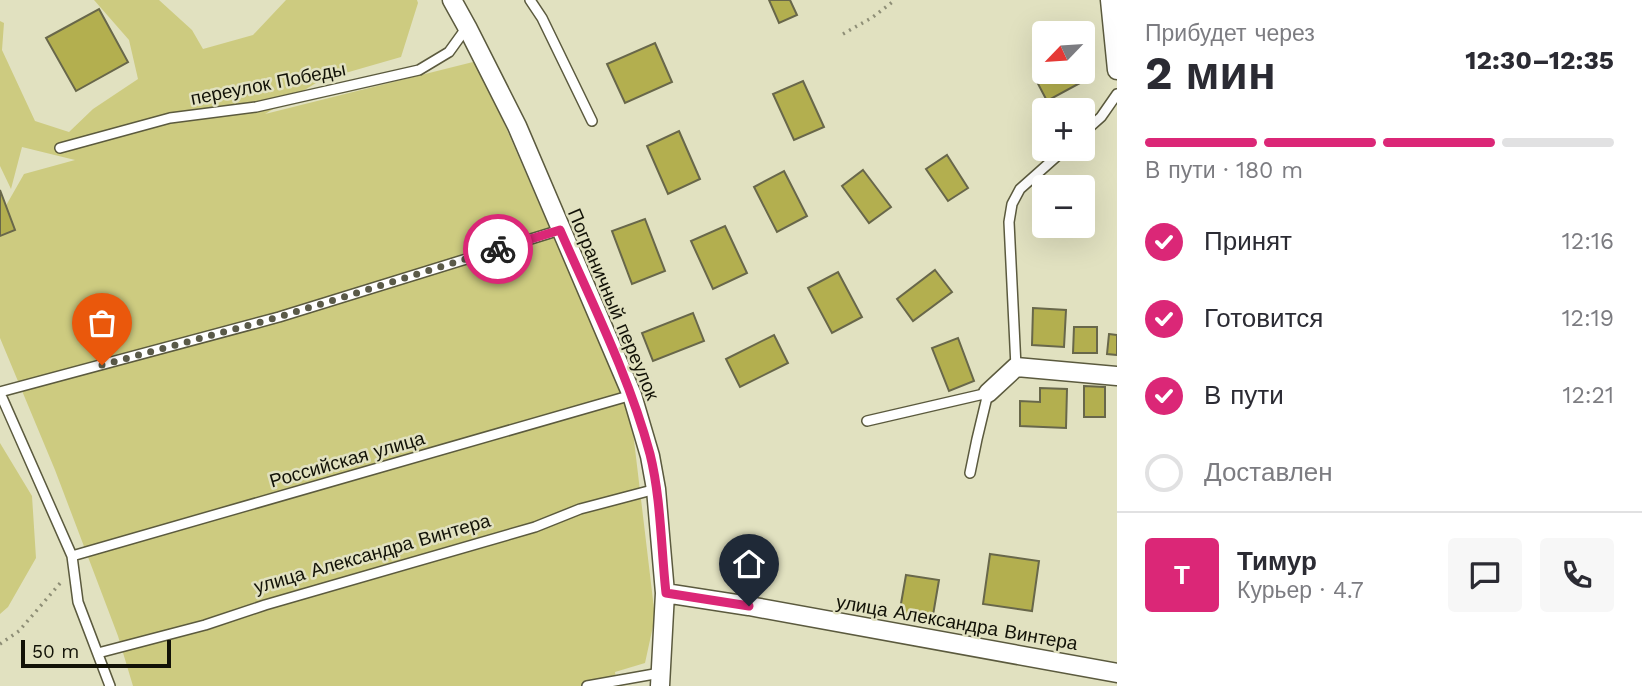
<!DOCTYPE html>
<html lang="ru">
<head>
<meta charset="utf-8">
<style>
  :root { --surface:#fff; --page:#f7f7f7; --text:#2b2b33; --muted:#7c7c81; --line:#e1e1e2; --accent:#db2777 }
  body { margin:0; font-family:"Work Sans",sans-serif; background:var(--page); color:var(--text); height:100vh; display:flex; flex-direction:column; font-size:26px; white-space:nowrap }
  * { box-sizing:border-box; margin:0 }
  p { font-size:23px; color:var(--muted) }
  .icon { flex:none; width:38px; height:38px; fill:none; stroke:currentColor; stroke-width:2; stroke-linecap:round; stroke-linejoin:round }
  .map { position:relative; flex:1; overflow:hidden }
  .details { display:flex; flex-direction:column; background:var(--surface); width:525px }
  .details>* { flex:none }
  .needle { width:46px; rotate:245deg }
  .tools { position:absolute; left:1032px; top:21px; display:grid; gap:14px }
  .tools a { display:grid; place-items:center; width:63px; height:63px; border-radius:7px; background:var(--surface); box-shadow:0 7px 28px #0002; font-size:35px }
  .scale { position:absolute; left:21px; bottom:18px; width:150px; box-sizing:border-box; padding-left:7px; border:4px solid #121207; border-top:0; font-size:19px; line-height:24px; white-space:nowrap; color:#121207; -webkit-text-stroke:5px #e1e1c0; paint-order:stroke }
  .pin { position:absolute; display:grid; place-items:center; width:60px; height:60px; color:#fff; margin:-72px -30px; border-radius:50% 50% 50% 0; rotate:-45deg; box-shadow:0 0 7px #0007 }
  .pin .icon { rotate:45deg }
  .courier { position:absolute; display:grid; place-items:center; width:70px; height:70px; margin:-35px; border:5px solid #db2777; border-radius:50%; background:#fff; color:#222; box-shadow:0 2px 9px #0007 }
  .head em { font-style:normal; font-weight:700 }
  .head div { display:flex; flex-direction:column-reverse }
  .head { display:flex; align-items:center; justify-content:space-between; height:119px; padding:0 28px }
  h1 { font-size:46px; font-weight:700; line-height:52px }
  .bar { display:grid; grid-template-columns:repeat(4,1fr); gap:10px 7px; align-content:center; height:84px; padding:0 28px }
  .bar i { height:9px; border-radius:5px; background:var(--line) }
  .bar .current { background:var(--accent) }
  .bar p { grid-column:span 4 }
  .line { display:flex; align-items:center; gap:18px; padding:0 28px; border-top:2px solid var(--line) }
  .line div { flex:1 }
  .round { display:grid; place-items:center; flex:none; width:74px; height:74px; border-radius:7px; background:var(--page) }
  ol { padding:0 28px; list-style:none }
  li { display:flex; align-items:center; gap:21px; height:77px }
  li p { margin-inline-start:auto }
  li .icon { padding:7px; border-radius:50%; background:var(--accent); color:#fff; stroke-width:4 }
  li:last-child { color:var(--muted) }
  li i { width:38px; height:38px; border:4px solid var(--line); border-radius:50% }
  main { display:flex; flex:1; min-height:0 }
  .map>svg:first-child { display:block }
</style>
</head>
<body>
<main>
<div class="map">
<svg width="1117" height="686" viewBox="0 0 1117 686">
  <rect width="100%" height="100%" fill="#e1e1c0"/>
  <path fill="#cdcb80" d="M94 0H159L192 30 203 49 253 35 286 0H417L418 3 401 57 321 80 265 114 477 61 631 415 655 617 645 663 615 672 617 686H133L118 636 55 470 0 338V216L24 174 75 160 22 147 11 189 0 166V21L4 23 2 50 35 121 69 132 93 109 138 79 129 40Z
    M0 443 32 496 36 558 8 607 0 614Z"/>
  <path fill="#b3af4f" stroke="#68674a" stroke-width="2" d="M769 0H790L797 15 779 23Z
    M99 9 128 62 76 91 46 38Z
    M655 43 672 82 625 103 607 64Z
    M1051 72H1074L1080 83 1047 101 1036 80Z
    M803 81 824 127 794 140 773 94Z
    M679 131 700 179 668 194 647 146Z
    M947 155 968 188 948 201 926 169Z
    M863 170 891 207 869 223 842 186Z
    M784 171 807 216 777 232 754 187Z
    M0 190 15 230 0 236Z
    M1034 203H1045V223L1034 224Z
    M645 219 665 271 632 284 612 231Z
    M725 226 747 273 713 289 691 241Z
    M935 270 952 292 913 321 897 299Z
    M838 272 862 317 832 333 808 288Z
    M1033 308 1066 310 1064 347 1032 345Z
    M693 313 704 341 653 361 642 333Z
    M1074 327H1097V353H1073Z
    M1109 334 1117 335V355L1107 354Z
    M774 335 788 363 740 387 726 359Z
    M958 338 974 381 949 391 932 348Z
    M1084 386 1105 387V417H1084Z
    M1040 388 1067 389 1066 428 1020 426V401L1040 402Z
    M990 554 1039 561 1032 611 983 604Z
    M906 575 939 580 932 621 899 615Z"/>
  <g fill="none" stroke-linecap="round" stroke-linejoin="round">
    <defs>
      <path id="service" d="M530 0 542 18 592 121
        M1083 133 1101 117 1117 94
        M60 148 170 118 256 107 419 70 449 52 467 27
        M1016 367 1009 222 1012 204 1020 189 1065 149
        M0 392 279 317 560 230
        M0 393 72 556 78 602 110 686
        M867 421 988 393 977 439 970 473
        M72 556 632 395
        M98 653 205 625 265 605 535 527 580 509 656 489
        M587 686 660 673"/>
      <path id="minor" d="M452 0 467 27 517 126 632 395 650 456 656 489 665 593 660 686
        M1110 0 1117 70
        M988 393 1016 367 1117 376
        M665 593 749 606 1117 673"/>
    </defs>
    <use href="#service" stroke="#5b5a3e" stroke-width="12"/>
    <use href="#minor" stroke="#5b5a3e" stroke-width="21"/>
    <path stroke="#8e8e76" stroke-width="3.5" stroke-dasharray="2 5" stroke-linecap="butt" d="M843 34 873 17 895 0
      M0 644 19 631 62 581"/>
    <use href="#service" stroke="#fff" stroke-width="9"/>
    <use href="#minor" stroke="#fff" stroke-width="18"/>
  </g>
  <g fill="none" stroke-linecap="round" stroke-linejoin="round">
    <path stroke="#5a5a48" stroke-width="7" stroke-dasharray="0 12.6" d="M102 365 279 317 498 249"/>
    <path stroke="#db2777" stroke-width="9" d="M498 249 560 230C592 303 629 376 650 454 661 498 661 548 666 593L749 606"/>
  </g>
  <g text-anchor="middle" stroke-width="5" stroke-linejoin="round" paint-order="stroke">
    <g font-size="19" fill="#121207" stroke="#e1e1c0">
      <text transform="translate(268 83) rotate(-11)" y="7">переулок Победы</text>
      <text transform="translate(614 304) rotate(67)" y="7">Пограничный переулок</text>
      <text transform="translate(347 459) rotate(-16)" y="7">Российская улица</text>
      <text transform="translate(372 553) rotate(-16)" y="7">улица Александра Винтера</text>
      <text transform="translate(957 622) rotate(10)" y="7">улица Александра Винтера</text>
    </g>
  </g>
</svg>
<div class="tools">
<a><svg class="needle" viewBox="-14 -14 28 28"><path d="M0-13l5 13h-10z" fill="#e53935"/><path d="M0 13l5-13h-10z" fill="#7c7c81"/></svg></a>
<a>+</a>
<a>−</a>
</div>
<div class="scale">50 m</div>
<div class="pin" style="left:102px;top:365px;background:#ea580c"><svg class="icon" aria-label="bag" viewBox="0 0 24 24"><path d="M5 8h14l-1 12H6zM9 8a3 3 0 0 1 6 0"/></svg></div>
<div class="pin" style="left:749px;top:606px;background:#1f2937"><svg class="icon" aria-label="home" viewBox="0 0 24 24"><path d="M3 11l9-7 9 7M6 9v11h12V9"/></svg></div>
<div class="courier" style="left:498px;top:249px"><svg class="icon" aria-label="bike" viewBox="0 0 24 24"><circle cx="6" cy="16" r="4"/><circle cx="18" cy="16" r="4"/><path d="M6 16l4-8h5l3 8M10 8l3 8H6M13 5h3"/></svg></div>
</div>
<section class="details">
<div class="head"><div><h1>2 мин</h1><p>Прибудет через</p></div><em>12:30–12:35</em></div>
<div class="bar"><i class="current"></i><i class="current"></i><i class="current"></i><i></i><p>В пути · 180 m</p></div>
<ol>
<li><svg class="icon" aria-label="check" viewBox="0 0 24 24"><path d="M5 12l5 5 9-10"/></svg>Принят<p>12:16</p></li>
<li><svg class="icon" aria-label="check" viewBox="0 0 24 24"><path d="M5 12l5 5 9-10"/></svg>Готовится<p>12:19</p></li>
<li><svg class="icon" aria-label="check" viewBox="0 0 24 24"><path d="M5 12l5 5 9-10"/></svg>В пути<p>12:21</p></li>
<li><i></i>Доставлен</li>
</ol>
<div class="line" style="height:126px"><b class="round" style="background:var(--accent);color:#fff">Т</b><div><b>Тимур</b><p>Курьер · 4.7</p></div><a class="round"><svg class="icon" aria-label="chat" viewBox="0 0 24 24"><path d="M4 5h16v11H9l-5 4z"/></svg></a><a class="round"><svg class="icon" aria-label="phone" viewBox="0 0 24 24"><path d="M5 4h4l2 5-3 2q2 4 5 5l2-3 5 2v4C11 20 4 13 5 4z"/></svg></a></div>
</section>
</main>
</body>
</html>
